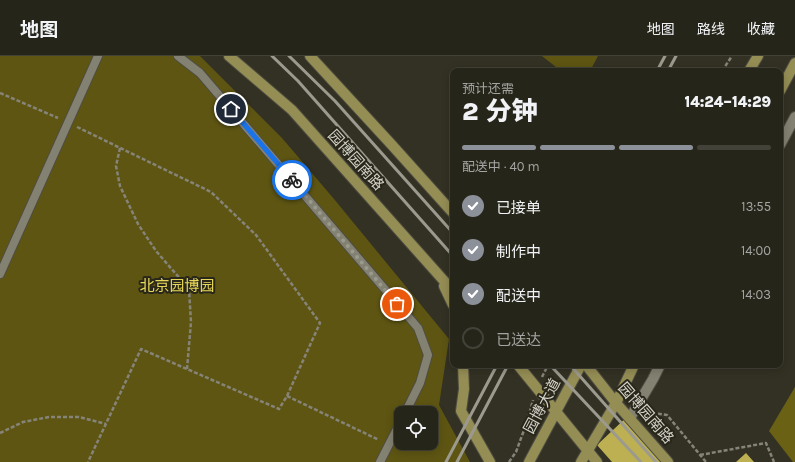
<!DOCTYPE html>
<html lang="zh">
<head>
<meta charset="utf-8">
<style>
  :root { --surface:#26251a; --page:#2e2d23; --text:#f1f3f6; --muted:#a4a5a2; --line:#424239; --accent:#8c9099 }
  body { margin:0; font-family:Karla,"Noto Sans SC",sans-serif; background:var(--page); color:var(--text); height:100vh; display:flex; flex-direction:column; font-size:15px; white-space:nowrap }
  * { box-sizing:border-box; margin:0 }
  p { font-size:13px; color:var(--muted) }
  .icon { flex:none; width:22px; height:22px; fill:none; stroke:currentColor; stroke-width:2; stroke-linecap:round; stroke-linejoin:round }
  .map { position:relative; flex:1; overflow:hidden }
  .side { position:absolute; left:450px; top:12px; width:333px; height:300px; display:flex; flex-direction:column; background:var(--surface); border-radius:8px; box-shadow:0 2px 10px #0003,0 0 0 1px var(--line) }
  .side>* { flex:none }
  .fabs { position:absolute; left:394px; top:350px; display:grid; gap:8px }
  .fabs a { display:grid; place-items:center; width:44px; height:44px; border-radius:8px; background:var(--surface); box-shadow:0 2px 10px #0003,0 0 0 1px var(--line); font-size:20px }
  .pin { position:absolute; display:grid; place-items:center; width:34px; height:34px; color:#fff; margin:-17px; border:2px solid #fff; border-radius:50%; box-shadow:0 1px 4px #0007 }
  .courier { position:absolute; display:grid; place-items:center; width:40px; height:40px; margin:-20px; border:3px solid #1a73e8; border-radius:50%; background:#fff; color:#222; box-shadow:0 1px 5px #0007 }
  .summary em { font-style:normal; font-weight:800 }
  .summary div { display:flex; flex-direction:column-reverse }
  .summary { display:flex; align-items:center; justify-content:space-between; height:68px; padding:0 12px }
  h1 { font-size:26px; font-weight:800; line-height:30px }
  .bar { display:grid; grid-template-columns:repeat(4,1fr); gap:6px 4px; align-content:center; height:48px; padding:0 12px }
  .bar i { height:5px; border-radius:3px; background:var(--line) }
  .bar .on { background:var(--accent) }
  .bar p { grid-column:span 4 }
  ol { padding:0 12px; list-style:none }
  li { display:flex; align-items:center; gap:12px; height:44px }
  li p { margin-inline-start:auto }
  li .icon { padding:4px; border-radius:50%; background:var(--accent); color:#fff; stroke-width:4 }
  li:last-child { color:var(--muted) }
  li i { width:22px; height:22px; border:2px solid var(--line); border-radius:50% }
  header { display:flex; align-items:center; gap:24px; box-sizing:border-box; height:56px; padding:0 20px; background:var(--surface); border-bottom:1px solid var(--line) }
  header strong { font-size:19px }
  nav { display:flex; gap:22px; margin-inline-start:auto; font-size:14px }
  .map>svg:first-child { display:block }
</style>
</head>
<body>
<header>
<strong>地图</strong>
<nav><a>地图</a><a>路线</a><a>收藏</a></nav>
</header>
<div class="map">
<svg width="795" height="406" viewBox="0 0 795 406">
  <rect width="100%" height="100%" fill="#333123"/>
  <path fill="#5e5513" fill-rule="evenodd" d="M0 0H200L282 82 334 143 449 283 439 349 470 406H0ZM401 357H431V387H401Z
    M542 0H598L590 15H561Z"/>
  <path fill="#6a6115" d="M795 331V406H793L769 375Z"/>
  <path fill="#bcb053" d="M630 358 674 406H612L597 389Z
    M746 397 754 406H736Z"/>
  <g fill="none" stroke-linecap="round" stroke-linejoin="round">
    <defs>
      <path id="service" d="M178 0 200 17 418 272 428 299 420 327 405 357
        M0 218 98 0
        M380 406 401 365"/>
      <path id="tertiary" d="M780 89 795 61
        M630 362 653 323 660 309"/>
      <path id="primary" d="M229 0 292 54 453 235
        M310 0 391 88 453 157
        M749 15 758 0
        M780 35 795 7
        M444 230 453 249
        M463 309 464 333 461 355 490 406
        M518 309 597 406
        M586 309 616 347 668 406
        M529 406 581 309
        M581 406 616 347 634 309"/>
    </defs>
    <use href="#service" stroke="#4e4d41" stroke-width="10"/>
    <use href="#tertiary" stroke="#4e4d41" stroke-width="12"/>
    <use href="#primary" stroke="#4e4d41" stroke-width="12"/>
    <path stroke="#868479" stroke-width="2.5" stroke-dasharray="4 2" stroke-linecap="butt" d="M722 15 732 0
      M0 37 58 62
      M77 71 211 136 256 179 320 267 287 340 279 353 141 293 88 406
      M120 92 116 110 120 130 138 168 156 195 189 233 191 266 187 313
      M542 321 548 309
      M287 340 379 384
      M646 356 667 359 706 406
      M0 377 23 366 49 361H79L106 368
      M700 399 766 387 774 406
      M509 406 516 396 527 366 533 344"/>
    <use href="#service" stroke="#838171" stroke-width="8"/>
    <use href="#tertiary" stroke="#838171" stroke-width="10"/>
    <use href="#primary" stroke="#948d54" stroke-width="10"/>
    <path stroke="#9c9a8f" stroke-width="3" d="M272 0 298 25 453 200
      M289 0 335 45 453 177
      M657 15 665 0
      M668 15 676 0
      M550 309 641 406
      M570 309 656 406
      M446 406 497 309
      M457 406 508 309"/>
  </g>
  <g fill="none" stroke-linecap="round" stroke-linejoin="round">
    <path stroke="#9b9a8f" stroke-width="4" stroke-dasharray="0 7.2" d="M292 124 397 248"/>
    <path stroke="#1a73e8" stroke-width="5" d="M231 53 292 124"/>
  </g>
  <g text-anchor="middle" stroke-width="4" stroke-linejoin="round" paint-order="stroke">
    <g font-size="15" fill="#d3d2c9" stroke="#29271a">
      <text transform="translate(356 104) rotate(48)" y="5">园博园南路</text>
      <text transform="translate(542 350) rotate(-62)" y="5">园博大道</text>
      <text transform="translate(646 357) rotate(49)" y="5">园博园南路</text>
    </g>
    <g font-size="15" fill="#e8d85a" stroke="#29271a">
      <text x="177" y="235">北京园博园</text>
    </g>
  </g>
</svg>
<div class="fabs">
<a><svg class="icon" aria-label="locate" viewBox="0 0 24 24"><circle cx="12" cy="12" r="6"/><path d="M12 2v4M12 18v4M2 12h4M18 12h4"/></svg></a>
</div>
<div class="pin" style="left:397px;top:248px;background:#ea580c"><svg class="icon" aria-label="bag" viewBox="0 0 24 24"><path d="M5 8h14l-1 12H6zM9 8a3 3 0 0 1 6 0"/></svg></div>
<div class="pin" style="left:231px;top:53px;background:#1f2937"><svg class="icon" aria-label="home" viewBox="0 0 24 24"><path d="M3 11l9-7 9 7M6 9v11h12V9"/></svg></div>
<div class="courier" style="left:292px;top:124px"><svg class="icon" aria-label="bike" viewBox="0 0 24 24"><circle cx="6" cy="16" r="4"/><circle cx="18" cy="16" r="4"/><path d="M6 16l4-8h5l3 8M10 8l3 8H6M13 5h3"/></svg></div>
<section class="side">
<div class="summary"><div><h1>2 分钟</h1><p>预计还需</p></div><em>14:24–14:29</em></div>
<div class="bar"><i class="on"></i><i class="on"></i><i class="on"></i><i></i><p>配送中 · 40 m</p></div>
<ol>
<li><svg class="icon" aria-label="check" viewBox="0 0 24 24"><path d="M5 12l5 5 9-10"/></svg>已接单<p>13:55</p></li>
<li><svg class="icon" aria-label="check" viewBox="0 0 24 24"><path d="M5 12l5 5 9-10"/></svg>制作中<p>14:00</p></li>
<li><svg class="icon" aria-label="check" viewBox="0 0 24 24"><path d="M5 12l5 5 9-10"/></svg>配送中<p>14:03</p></li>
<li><i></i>已送达</li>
</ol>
</section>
</div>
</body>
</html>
